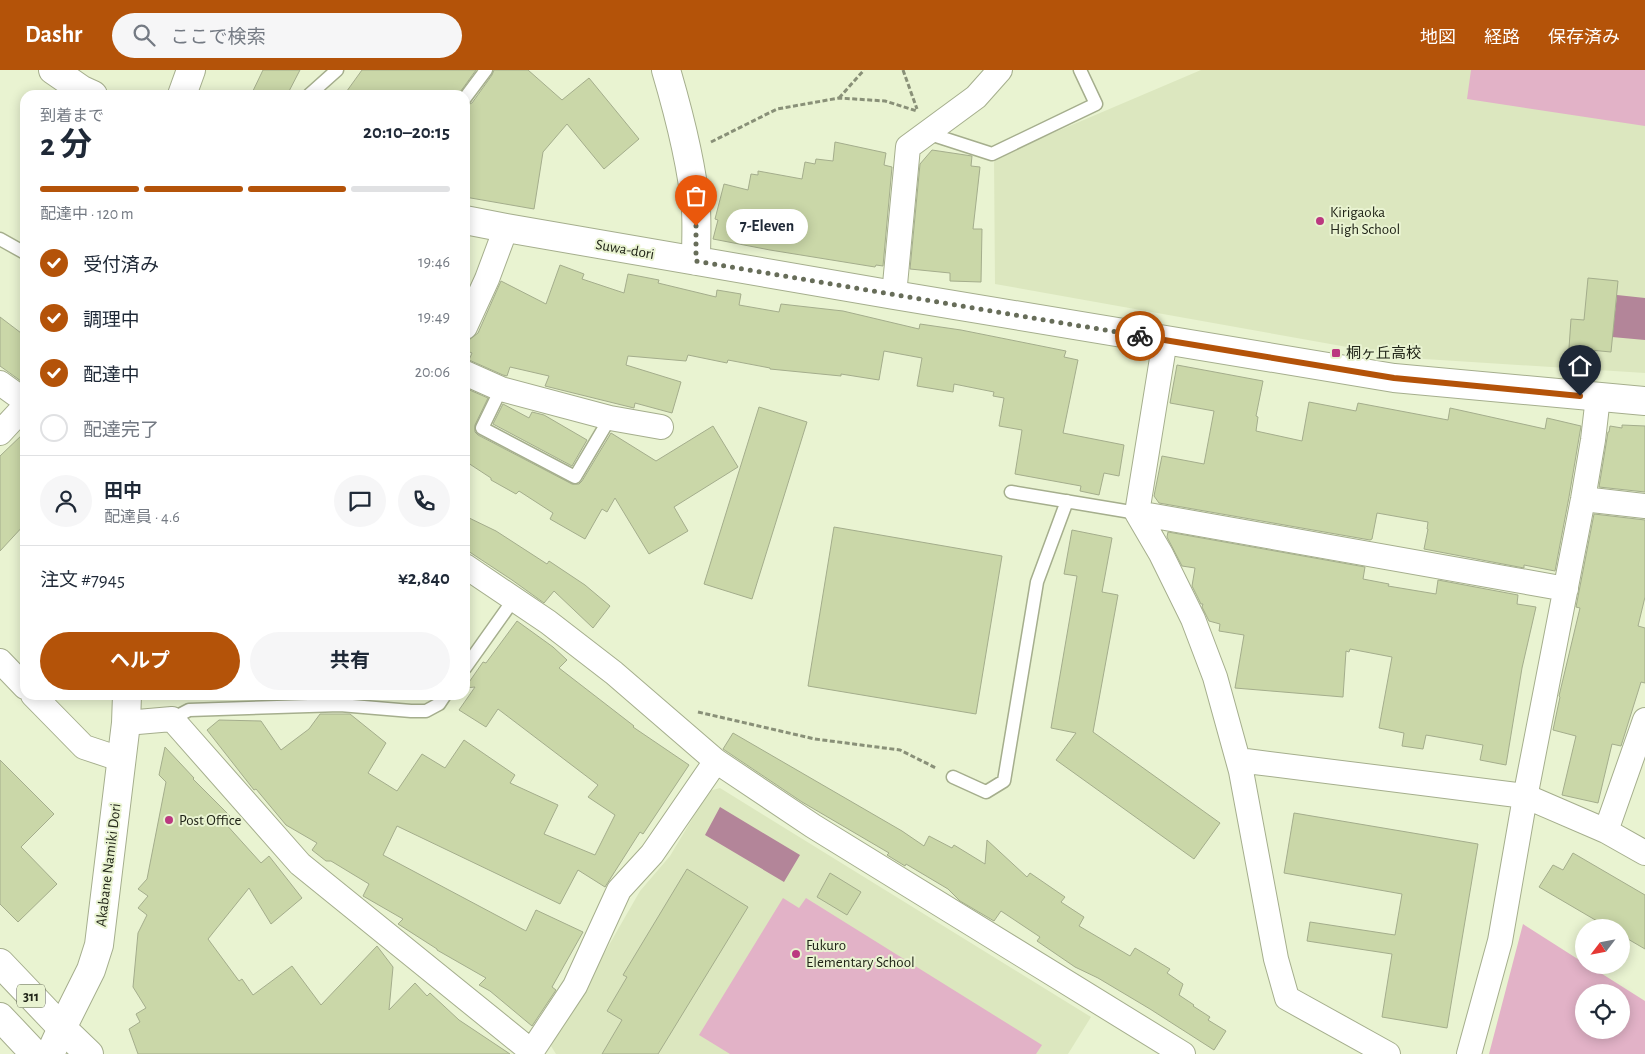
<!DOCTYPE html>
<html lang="ja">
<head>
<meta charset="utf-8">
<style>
  :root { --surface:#fff; --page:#f6f6f7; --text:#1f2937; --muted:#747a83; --line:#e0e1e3; --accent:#b45309 }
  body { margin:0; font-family:"Alegreya Sans","Noto Sans JP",sans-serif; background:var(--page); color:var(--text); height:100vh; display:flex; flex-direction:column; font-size:19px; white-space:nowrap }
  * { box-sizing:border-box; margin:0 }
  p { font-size:16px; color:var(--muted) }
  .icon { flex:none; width:28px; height:28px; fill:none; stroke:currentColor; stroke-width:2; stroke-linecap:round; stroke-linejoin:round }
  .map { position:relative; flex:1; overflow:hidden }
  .side { position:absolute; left:20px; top:20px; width:450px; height:610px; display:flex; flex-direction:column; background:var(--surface); border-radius:15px; box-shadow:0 2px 12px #0003 }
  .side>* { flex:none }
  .needle { width:32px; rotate:238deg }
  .controls { position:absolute; left:1575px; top:849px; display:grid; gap:10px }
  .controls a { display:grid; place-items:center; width:55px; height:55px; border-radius:50%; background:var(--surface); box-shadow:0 2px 12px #0003; font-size:25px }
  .pin { position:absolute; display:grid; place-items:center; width:42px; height:42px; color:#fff; margin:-51px -21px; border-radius:50% 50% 50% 0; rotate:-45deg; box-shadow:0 0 5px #0007 }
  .pin .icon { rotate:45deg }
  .courier { position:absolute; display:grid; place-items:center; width:50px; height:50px; margin:-25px; border:4px solid #b45309; border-radius:50%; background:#fff; color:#222; box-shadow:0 1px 6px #0007 }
  .bubble { position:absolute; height:35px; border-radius:18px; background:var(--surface); box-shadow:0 2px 12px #0003; font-size:16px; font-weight:700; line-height:35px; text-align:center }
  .summary em { font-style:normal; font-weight:700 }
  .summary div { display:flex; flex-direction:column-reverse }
  .summary { display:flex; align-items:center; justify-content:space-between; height:85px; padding:0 20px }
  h1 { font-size:32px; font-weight:700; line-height:38px }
  .bar { display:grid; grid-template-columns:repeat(4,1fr); gap:8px 5px; align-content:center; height:60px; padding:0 20px }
  .bar i { height:6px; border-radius:4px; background:var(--line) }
  .bar .on { background:var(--accent) }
  .bar p { grid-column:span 4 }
  .line { display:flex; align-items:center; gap:12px; padding:0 20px; border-top:1px solid var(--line) }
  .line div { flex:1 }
  .round { display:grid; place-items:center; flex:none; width:52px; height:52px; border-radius:26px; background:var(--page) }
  ol { padding:0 20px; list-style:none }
  li { display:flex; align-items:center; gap:15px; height:55px }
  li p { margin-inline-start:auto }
  li .icon { padding:5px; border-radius:50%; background:var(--accent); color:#fff; stroke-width:4 }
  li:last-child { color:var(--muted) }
  li i { width:28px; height:28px; border:2px solid var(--line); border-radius:50% }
  .primary-button { display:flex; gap:10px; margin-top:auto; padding:10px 20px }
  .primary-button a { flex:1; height:58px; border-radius:30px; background:var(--accent); color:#fff; font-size:20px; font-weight:700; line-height:58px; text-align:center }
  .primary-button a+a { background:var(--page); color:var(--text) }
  header { display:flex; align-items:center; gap:30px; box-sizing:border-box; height:70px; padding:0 25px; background:var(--accent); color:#fff }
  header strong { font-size:24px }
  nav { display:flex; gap:28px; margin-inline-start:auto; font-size:18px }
  .search { width:350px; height:45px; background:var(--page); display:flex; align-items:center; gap:12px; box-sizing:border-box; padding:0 18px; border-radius:28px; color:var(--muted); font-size:19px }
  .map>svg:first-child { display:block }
</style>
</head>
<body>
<header>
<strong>Dashr</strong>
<div class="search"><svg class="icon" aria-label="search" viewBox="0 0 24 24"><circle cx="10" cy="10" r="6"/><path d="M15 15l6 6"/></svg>ここで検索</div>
<nav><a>地図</a><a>経路</a><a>保存済み</a></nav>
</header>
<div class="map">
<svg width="1645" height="984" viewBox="0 0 1645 984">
  <rect width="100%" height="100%" fill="#e9f3d1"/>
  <path fill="#dce7bf" d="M1201 0H1645V303L1409 288 995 214 994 88Z
    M720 718 1091 947 1068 984H556L551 976 640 821 670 786 709 721Z"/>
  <path fill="#e2b2c7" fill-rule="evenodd" d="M1471 0H1645V56L1467 29Z
    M783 828 799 838 806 828 1042 975 1036 984H730L699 965Z
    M1523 854 1584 893V895H1588L1645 931V984H1489ZM1621 922V960H1584V922Z"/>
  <path fill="#b38599" d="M1617 225 1645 228V270L1612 267Z
    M720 737 800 785 784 812 705 765Z"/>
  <path fill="#cad7a8" stroke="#a4ad8c" d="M263 0H300L287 25H251Z
    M362 0H476L458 25H344Z
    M494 0H528L562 30 589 8 639 69 604 99 567 54 543 82 534 139 465 127V36L472 33 492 5Z
    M835 72 886 83 884 95 892 97 883 196 876 195 875 197 770 180 713 169 718 150 715 149 724 114 748 120 751 104 758 105V101L802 109 805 92 815 94 816 89 833 91Z
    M932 80 972 86 971 96 980 97 973 159H982L981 212 950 211V203L910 199 920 94Z
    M560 195 584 204 582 209 624 223 628 204 659 210 658 213 716 227 717 220 741 224 739 235 779 242 781 234 843 241 919 259 920 254 961 260 1066 281 1064 287 1078 290 1063 363 1124 375 1119 406 1104 403 1099 425 1080 421 1081 416 1015 404 1022 360 999 356 1004 328 993 326 994 322 954 314 953 322 917 316 922 288 884 281 879 310 841 304V306L770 299V298L728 290 727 293 688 285 686 291 628 286 626 295 681 312 672 343 635 333 634 338 545 316 549 306 510 297 507 306 503 305 469 290 472 283 465 280 470 269 478 263 501 211 546 234Z
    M1588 208 1618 211 1611 282 1569 278 1571 249 1584 250Z
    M0 247 25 266V314L0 296Z
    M1177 295 1263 311 1256 346 1258 347 1256 361 1302 371 1309 332 1356 341 1358 333 1448 350 1450 338 1545 359 1547 348 1581 356 1569 427 1555 501 1524 495V498L1424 479 1428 459H1427L1428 452 1377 443 1372 469 1370 470 1159 433 1154 426 1162 386 1204 394 1214 341 1170 333Z
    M465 318 488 328 475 355V362L478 365 572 414H579L582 411 611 363 656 391 713 356 738 397 674 437 688 461 649 484 615 428 607 442 602 439 585 469 550 449 553 443 519 421 516 424 491 410V408L465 391Z
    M503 334 529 348 532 342 544 345 587 370 572 396 493 354Z
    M759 337 807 352 752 529 704 514Z
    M1622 355 1645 356V422L1599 417 1608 362H1609L1610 356 1622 358Z
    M25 362V454L0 481V386Z
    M1594 444 1645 450V527L1638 556 1645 558V613L1641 612 1621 676 1612 674 1598 733 1562 725 1576 666 1553 660 1560 627 1559 626 1580 538 1576 537Z
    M465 446 496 461 547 494 549 491 585 515 610 536 593 558 554 521 544 533 512 510 465 479Z
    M834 457 1002 486 976 644 808 616Z
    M1072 460 1112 468 1102 522 1118 525 1093 662 1220 753 1194 789 1056 690 1076 663 1051 658 1077 506 1064 504Z
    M1168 462 1365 497 1363 509 1389 514 1388 516 1436 524 1438 510 1518 525 1517 534 1536 537 1522 598 1506 695 1480 690 1483 675 1426 665 1423 679 1402 676 1404 663 1379 658 1392 587 1350 579 1349 582 1346 581 1343 627 1235 618 1244 565 1219 561 1220 554 1209 551 1202 537 1203 534H1201L1192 516 1195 498 1182 496 1167 467Z
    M517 551 553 577 567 590 559 598 634 656 633 657 689 695 643 764 640 762 605 817 578 800 560 834 397 756 383 785 526 861 536 840 583 862 552 917 556 920 532 956 490 921 479 915 486 908 437 880V879L398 854 403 849 363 826 369 814 331 791H326L312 780 317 773 286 755 256 719 254 720 207 660 219 650 261 651 281 680 309 659 320 644H350L386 673 368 703 397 721 422 684 445 698 464 670 515 705 510 713 558 735 544 764 595 785 615 745 588 727 598 715 498 639 486 657 459 640 475 617 465 618 483 592 486 593Z
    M733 663 902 761 924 776 929 766 952 778 954 775 985 794 987 770 1027 807 1030 803 1065 827 1061 832 1084 847 1079 856 1130 886 1135 878 1170 899 1167 903 1183 914 1179 925 1194 935 1193 936 1210 947 1208 950 1226 961 1214 980 1150 939 1098 908 1075 897 1037 871 1040 867 1001 841 994 851 960 831 948 819 906 794 905 796 887 785 889 783 802 732 723 679Z
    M165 677 194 708 193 709 230 746 224 752 261 793 269 786 302 828 271 854 249 818 208 869 239 911 242 909 253 925 292 896 321 935 377 876 393 897 389 940 415 913 427 926 430 923 459 950 510 984H138L129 959 140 952 136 944 146 938 133 917 138 863 147 845 138 838 148 826 138 819 147 809 166 712 159 705Z
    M0 690 54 744 21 777 57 814 18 852 0 834Z
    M1294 743 1478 774 1447 958 1382 947 1392 884 1307 871 1310 852 1395 865 1402 824 1284 803Z
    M1573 783 1645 825V879L1621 865V858H1609L1539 817 1553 795 1563 800Z
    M687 799 748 837 658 984H602L622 950 607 941 627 907 623 905Z
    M830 803 861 822 847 845 817 827Z"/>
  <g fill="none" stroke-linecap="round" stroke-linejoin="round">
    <defs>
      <path id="service" d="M309 25 337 0
        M465 28 486 0
        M927 63 992 84 1096 34 1080 0
        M0 169 25 183
        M501 319 482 358 575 407 610 348
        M1011 422 1137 443
        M465 598 514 529
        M172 649 189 640 340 635 411 641H426L439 634 445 625
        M953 707 986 722 1004 711 1037 512 1067 431"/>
      <path id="minor" d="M894 225 908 77 976 27 1000 0
        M465 257 487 209 506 158
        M1165 270 1137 443 1161 484 1193 549 1215 607 1241 701 1276 889 1287 928 1388 984
        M465 303 501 319 610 348 661 357
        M0 313 25 331
        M0 363 25 336
        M1583 429 1645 436
        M1137 443 1566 519
        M465 496 548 552 614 603 716 691 813 756 1183 984
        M0 591 25 617
        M33 625 84 677 120 689
        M126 653 172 649 300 794 531 981
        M1238 690 1525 726 1606 761 1645 783
        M1606 761 1645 650
        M530 984 575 916 619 820 652 784 716 691
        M1469 984 1500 871 1524 733 1583 429 1593 370 1598 327"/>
      <path id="tertiary" d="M53 0 82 20 93 25
        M666 0C679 44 692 95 696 140 697 157 696 174 696 191
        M182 25 191 0
        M465 150 506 158 894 225 1394 308 1645 331
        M62 958 91 900 99 875 126 653 127 625"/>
      <path id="secondary" d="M50 984 62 958"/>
      <path id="primary" d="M0 893 62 958 89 984
        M0 947 35 984"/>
    </defs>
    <use href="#service" stroke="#a5ae8d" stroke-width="15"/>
    <use href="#minor" stroke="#a5ae8d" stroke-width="26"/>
    <use href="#tertiary" stroke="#a5ae8d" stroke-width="30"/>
    <use href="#secondary" stroke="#a5ae8d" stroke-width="30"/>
    <use href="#primary" stroke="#a5ae8d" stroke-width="30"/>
    <path stroke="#899078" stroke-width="3" stroke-dasharray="5 2.5" stroke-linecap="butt" d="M903 0 917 39
      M839 28 864 0
      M711 72 777 39 839 28 885 31 917 41
      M698 642 815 669 900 680 936 698"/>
    <use href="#service" stroke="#fff" stroke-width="12"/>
    <use href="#minor" stroke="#fff" stroke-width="24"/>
    <use href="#tertiary" stroke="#fff" stroke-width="28"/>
    <use href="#secondary" stroke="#fff" stroke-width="28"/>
    <use href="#primary" stroke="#fff" stroke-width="28"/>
  </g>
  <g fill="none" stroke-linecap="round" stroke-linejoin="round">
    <path stroke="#676d59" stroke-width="5" stroke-dasharray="0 9" d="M696 156V191L1140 266"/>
    <path stroke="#b45309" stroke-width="6" d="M1140 266 1394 308 1580 326"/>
  </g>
  <g fill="#bb3880" stroke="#e9f3d1" stroke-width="2">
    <circle cx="1320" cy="151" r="5"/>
    <rect x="1331" y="278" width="10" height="10" rx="2.5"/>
    <circle cx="169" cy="750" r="5"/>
    <circle cx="796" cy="884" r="5"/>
  </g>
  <g text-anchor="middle" stroke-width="4" stroke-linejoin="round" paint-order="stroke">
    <rect fill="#e9f3d1" stroke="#5d6350" stroke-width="1" x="17" y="914.5" width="28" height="23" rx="4"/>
    <g font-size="14" font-weight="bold" fill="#212518">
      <text x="31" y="931">311</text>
    </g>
    <g font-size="15" fill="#212518" stroke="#e9f3d1" text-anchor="start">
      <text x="1330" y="147">Kirigaoka<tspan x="1330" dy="17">High School</tspan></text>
      <text x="1346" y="288">桐ヶ丘高校</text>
      <text x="179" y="755">Post Office</text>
      <text x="806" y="880">Fukuro<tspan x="806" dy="17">Elementary School</tspan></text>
    </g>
    <g font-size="15" fill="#212518" stroke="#e9f3d1">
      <text transform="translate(625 179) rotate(10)" y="5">Suwa-dori</text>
      <text transform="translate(108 795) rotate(-83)" y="5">Akabane Namiki Dori</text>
    </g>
  </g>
</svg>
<div class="controls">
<a><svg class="needle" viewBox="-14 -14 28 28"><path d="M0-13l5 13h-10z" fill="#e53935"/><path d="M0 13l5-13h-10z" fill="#747a83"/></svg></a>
<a><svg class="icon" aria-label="locate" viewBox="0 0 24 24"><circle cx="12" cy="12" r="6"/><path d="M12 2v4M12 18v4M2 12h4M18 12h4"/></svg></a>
</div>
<div class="pin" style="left:696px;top:156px;background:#ea580c"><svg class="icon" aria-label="bag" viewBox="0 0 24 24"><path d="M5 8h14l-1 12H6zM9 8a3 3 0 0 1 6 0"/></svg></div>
<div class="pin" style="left:1580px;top:326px;background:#1f2937"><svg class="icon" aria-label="home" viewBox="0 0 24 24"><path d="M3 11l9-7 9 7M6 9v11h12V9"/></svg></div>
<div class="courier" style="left:1140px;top:266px"><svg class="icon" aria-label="bike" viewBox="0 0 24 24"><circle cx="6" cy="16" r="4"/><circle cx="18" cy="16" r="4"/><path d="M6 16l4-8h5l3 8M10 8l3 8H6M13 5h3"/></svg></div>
<div class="bubble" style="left:726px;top:139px;width:82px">7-Eleven</div>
<section class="side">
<div class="summary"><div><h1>2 分</h1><p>到着まで</p></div><em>20:10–20:15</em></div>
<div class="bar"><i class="on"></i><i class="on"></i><i class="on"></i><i></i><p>配達中 · 120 m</p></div>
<ol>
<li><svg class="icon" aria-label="check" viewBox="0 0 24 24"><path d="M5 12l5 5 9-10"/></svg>受付済み<p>19:46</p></li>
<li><svg class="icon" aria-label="check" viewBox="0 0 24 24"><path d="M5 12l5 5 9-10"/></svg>調理中<p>19:49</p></li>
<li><svg class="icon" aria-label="check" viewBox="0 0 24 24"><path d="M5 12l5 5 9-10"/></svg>配達中<p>20:06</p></li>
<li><i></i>配達完了</li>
</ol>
<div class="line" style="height:90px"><a class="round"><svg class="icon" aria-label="person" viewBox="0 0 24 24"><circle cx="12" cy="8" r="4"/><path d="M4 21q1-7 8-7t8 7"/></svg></a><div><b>田中</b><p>配達員 · 4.6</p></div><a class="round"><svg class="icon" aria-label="chat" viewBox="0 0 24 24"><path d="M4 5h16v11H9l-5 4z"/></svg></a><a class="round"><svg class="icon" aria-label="phone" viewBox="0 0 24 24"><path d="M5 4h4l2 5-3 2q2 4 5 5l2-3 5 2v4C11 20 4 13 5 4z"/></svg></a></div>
<div class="line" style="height:65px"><div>注文 #7945</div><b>¥2,840</b></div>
<div class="primary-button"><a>ヘルプ</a><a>共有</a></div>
</section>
</div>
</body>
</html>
